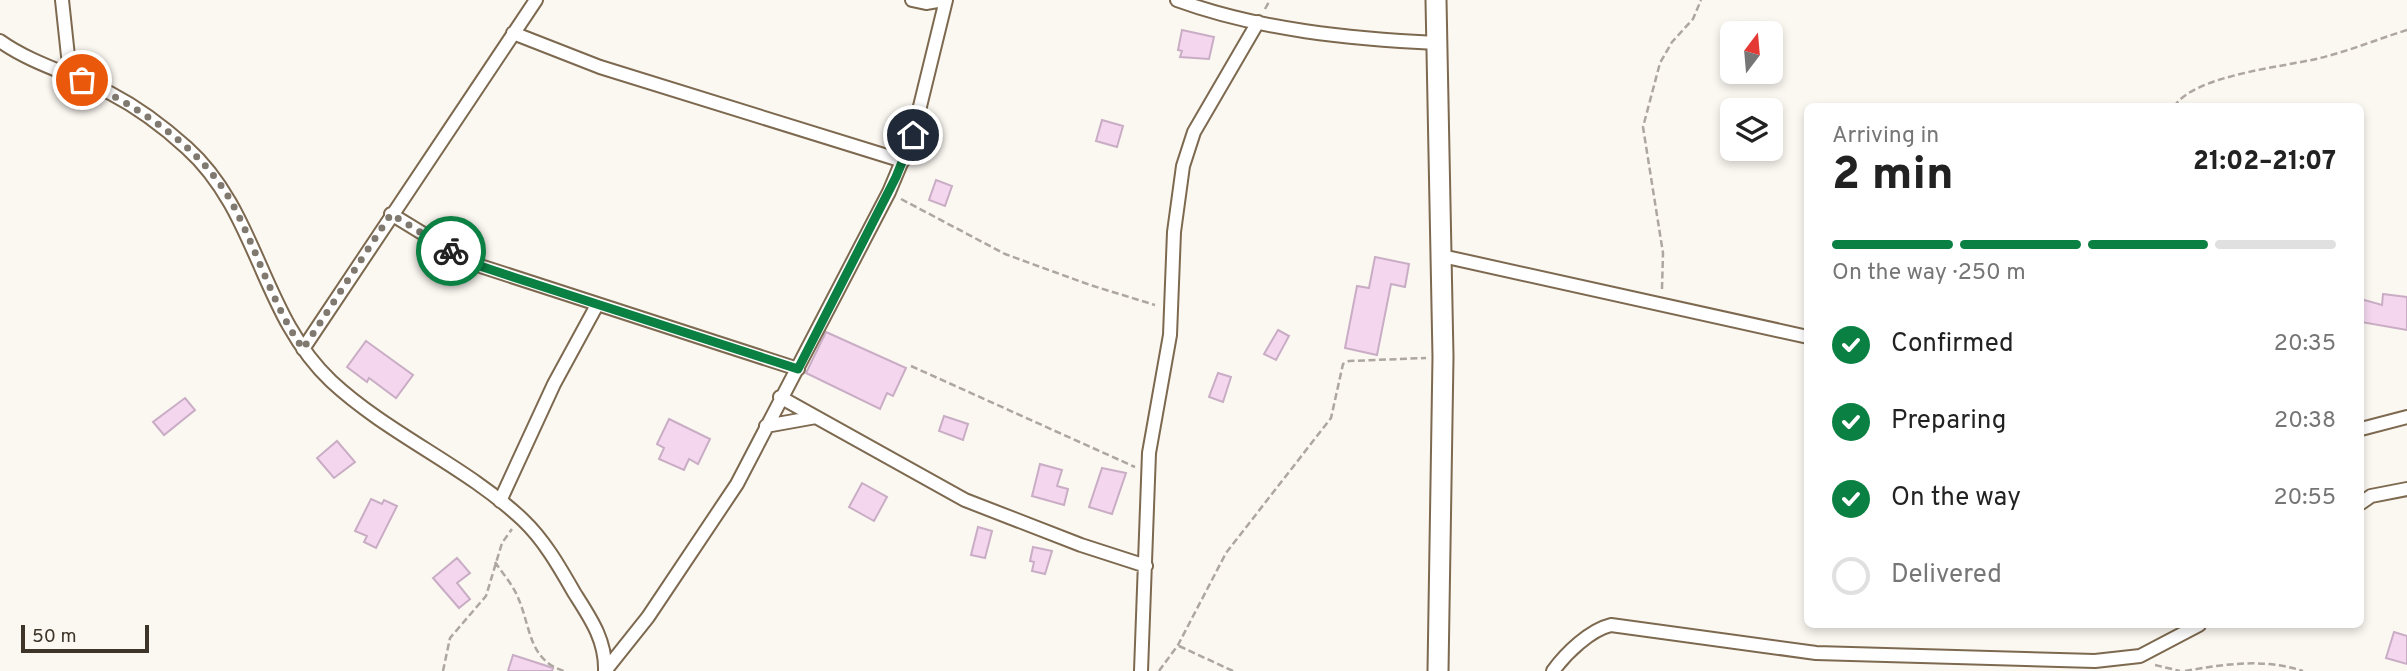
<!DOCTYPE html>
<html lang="en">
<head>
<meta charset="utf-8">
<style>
  :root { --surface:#fff; --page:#f6f6f6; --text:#222; --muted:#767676; --line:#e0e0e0; --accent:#0b8043 }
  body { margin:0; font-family:Overpass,sans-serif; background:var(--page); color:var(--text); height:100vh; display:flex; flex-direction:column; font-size:26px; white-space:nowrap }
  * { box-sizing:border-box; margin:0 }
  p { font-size:23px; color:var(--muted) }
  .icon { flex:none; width:38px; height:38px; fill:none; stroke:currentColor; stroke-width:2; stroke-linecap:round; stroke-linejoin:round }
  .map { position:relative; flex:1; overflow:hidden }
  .panel { position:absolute; left:1804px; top:103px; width:560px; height:525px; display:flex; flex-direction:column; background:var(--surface); border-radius:10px; box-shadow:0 4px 10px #0003 }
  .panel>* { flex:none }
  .needle { width:46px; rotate:16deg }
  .fabs { position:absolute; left:1720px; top:21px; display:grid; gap:14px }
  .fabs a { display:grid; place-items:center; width:63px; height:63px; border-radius:10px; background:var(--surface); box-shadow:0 4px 10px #0003; font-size:35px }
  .scale { position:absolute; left:21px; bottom:18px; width:128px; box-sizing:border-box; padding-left:7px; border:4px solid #3e352a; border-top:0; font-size:19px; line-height:24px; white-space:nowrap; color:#3e352a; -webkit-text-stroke:5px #fbf7f1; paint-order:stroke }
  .pin { position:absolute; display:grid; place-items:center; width:60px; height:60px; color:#fff; margin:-30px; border:4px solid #fff; border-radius:50%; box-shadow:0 2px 7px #0007 }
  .courier { position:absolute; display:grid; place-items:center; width:70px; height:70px; margin:-35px; border:5px solid #0b8043; border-radius:50%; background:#fff; color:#222; box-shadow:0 2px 9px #0007 }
  .headline em { font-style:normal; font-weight:800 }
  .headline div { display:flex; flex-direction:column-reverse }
  .headline { display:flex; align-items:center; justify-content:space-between; height:119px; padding:0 28px }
  h1 { font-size:46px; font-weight:800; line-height:52px }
  .bar { display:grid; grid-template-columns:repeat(4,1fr); gap:10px 7px; align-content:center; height:84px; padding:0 28px }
  .bar i { height:9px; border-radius:5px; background:var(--line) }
  .bar .active { background:var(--accent) }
  .bar p { grid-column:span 4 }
  ol { padding:0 28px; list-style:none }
  li { display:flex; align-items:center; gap:21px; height:77px }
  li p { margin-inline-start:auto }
  li .icon { padding:7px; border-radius:50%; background:var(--accent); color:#fff; stroke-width:4 }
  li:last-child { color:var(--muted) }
  li i { width:38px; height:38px; border:4px solid var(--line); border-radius:50% }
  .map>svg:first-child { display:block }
</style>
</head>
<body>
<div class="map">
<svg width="2407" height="671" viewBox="0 0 2407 671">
  <rect width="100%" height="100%" fill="#fbf7f1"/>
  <path fill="#f4d7ef" stroke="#c9adc5" stroke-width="2" d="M1182 30 1214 37 1209 59 1180 57 1182 51 1178 50Z
    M1102 120 1123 126 1117 147 1096 141Z
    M936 180 952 186 945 206 929 200Z
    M1375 257 1409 264 1405 287 1391 284 1377 355 1345 348 1357 286 1369 288Z
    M2383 294 2407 297V330L2361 322V299L2382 305Z
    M1278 330 1289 336 1276 360 1264 354Z
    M826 332 906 368 893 396 887 393 880 409 806 373Z
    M366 341 413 375 396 398 369 378 367 382 347 367Z
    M1218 373 1231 377 1223 402 1209 397Z
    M185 398 195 410 164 435 153 422Z
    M944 416 968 424 963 440 939 431Z
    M669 419 710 439 698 464 689 459 684 470 659 459 664 448 657 444Z
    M337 441 355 462 334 478 317 458Z
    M1040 464 1062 470 1057 486 1068 489 1064 505 1032 496Z
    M1102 468 1126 473 1112 514 1089 507Z
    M862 483 887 497 874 521 849 507Z
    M371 499 382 504 384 500 397 506 376 548 364 542 367 536 355 531Z
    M978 527 992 531 985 558 971 555Z
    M1033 547 1052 551 1045 574 1032 571 1034 562 1030 561Z
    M457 558 470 573 457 583 470 599 459 608 433 578Z
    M2394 632 2407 636V664L2386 658Z
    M513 655 553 668 552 671H508Z"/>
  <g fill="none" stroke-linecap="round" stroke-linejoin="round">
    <defs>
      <path id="street" d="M62 0 68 56 81 80
        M912 0 926 3 943 0
        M1177 0C1259 30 1351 39 1437 43
        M513 33 600 67 903 161
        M0 41C32 64 75 75 110 93 137 107 165 128 187 148 258 212 261 315 331 381 389 435 466 466 523 520 545 541 560 568 575 594 591 619 606 641 605 671
        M391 214 471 263 798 369
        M1442 256 1808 337
        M303 349 536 0
        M780 397 965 500 1081 545 1146 566
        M766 426 816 417
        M2361 429 2407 417
        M500 501 554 384 597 305
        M2361 503 2371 496 2407 489
        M605 671 648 617 737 484 889 192 913 135 946 0
        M1141 671 1149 453 1170 335 1174 232 1183 166 1194 132 1258 22
        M1553 671C1566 653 1590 630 1611 625L1816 653 2095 661 2140 656 2199 625"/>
      <path id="secondary" d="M1436 0 1443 357 1438 671"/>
    </defs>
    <use href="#street" stroke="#7d694f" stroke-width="16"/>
    <use href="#secondary" stroke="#7d694f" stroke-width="23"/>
    <path stroke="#ada79f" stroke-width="2.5" stroke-dasharray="7 3.5" stroke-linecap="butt" d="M1265 9 1270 0
      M2174 107C2193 75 2284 67 2320 58 2349 51 2378 39 2407 30
      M901 199 1005 254 1090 285 1155 305
      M1662 289 1663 253 1643 127 1660 63 1672 42 1693 19 1701 0
      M911 366 1135 467
      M495 562C503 574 514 586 519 600 531 629 529 660 564 671
      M1179 646 1233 671
      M2155 665 2180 671
      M443 671 450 638 486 596 502 543 512 529
      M1159 671 1178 645 1226 553 1331 418 1343 364 1349 361 1426 358
      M2185 671C2226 664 2263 658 2303 671"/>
    <use href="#street" stroke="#fff" stroke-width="12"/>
    <use href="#secondary" stroke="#fff" stroke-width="19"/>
  </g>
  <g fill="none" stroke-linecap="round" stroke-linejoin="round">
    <path stroke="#807970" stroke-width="7" stroke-dasharray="0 12.6" d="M82 80C139 107 202 147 233 205 258 252 272 304 303 349L391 214 451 251"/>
    <path stroke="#0b8043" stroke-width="9" d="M451 251 471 263 513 277 798 369 896 177 913 135"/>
  </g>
</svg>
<div class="fabs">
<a><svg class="needle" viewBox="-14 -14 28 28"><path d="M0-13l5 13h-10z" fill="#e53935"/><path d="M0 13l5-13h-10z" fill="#767676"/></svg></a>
<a><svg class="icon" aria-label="layers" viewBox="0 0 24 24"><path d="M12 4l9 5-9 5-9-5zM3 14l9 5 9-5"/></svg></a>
</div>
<div class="scale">50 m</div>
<div class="pin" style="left:82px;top:80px;background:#ea580c"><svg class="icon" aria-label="bag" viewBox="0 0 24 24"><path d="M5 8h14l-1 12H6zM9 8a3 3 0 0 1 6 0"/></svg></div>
<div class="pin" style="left:913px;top:135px;background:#1f2937"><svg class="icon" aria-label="home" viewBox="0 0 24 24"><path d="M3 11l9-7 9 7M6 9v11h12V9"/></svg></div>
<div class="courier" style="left:451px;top:251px"><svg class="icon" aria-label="bike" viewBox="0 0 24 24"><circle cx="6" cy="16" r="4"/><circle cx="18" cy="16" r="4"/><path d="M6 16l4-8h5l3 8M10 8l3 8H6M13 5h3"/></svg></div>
<section class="panel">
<div class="headline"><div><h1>2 min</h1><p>Arriving in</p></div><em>21:02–21:07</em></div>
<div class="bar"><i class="active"></i><i class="active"></i><i class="active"></i><i></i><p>On the way · 250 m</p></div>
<ol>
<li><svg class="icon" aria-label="check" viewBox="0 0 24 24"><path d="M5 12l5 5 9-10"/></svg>Confirmed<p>20:35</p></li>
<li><svg class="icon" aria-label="check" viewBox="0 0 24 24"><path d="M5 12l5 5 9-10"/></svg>Preparing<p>20:38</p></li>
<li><svg class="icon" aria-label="check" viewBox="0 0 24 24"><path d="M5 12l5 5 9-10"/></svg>On the way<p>20:55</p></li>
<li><i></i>Delivered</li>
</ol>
</section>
</div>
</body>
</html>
